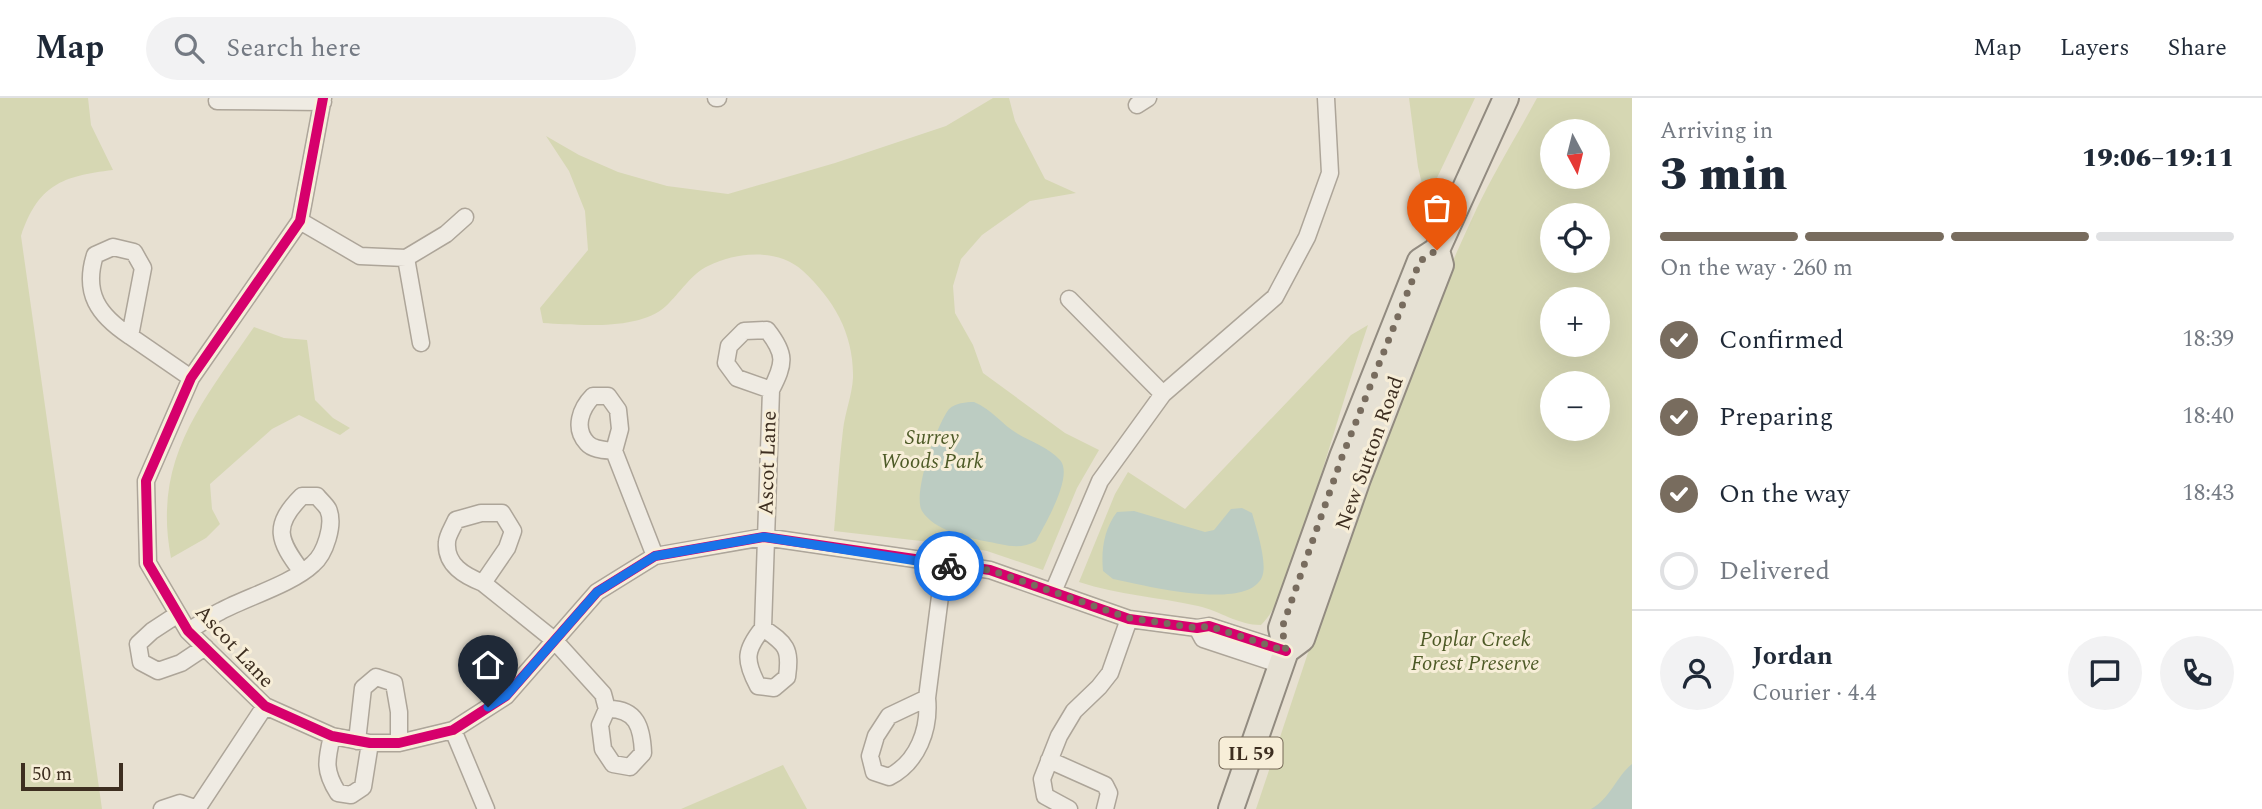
<!DOCTYPE html>
<html lang="en">
<head>
<meta charset="utf-8">
<style>
  :root { --surface:#fff; --page:#f2f2f3; --text:#1f2937; --muted:#747a83; --line:#e0e1e3; --accent:#786c5e }
  body { margin:0; font-family:Spectral,serif; background:var(--page); color:var(--text); height:100vh; display:flex; flex-direction:column; font-size:26px; white-space:nowrap }
  * { box-sizing:border-box; margin:0 }
  p { font-size:23px; color:var(--muted) }
  .icon { flex:none; width:38px; height:38px; fill:none; stroke:currentColor; stroke-width:2; stroke-linecap:round; stroke-linejoin:round }
  .map { position:relative; flex:1; overflow:hidden }
  .side { display:flex; flex-direction:column; background:var(--surface); width:630px }
  .side>* { flex:none }
  .needle { width:46px; rotate:173deg }
  .buttons { position:absolute; left:1540px; top:21px; display:grid; gap:14px }
  .buttons a { display:grid; place-items:center; width:70px; height:70px; border-radius:50%; background:var(--surface); box-shadow:0 7px 28px #0002; font-size:35px }
  .scale { position:absolute; left:21px; bottom:18px; width:102px; box-sizing:border-box; padding-left:7px; border:4px solid #3d2e20; border-top:0; font-size:19px; line-height:24px; white-space:nowrap; color:#3d2e20; -webkit-text-stroke:5px #f7eed8; paint-order:stroke }
  .pin { position:absolute; display:grid; place-items:center; width:60px; height:60px; color:#fff; margin:-72px -30px; border-radius:50% 50% 50% 0; rotate:-45deg; box-shadow:0 0 7px #0007 }
  .pin .icon { rotate:45deg }
  .courier { position:absolute; display:grid; place-items:center; width:70px; height:70px; margin:-35px; border:5px solid #1a73e8; border-radius:50%; background:#fff; color:#222; box-shadow:0 2px 9px #0007 }
  .head em { font-style:normal; font-weight:800 }
  .head div { display:flex; flex-direction:column-reverse }
  .head { display:flex; align-items:center; justify-content:space-between; height:119px; padding:0 28px }
  h1 { font-size:46px; font-weight:800; line-height:52px }
  .bar { display:grid; grid-template-columns:repeat(4,1fr); gap:10px 7px; align-content:center; height:84px; padding:0 28px }
  .bar i { height:9px; border-radius:5px; background:var(--line) }
  .bar .current { background:var(--accent) }
  .bar p { grid-column:span 4 }
  .line { display:flex; align-items:center; gap:18px; padding:0 28px; border-top:2px solid var(--line) }
  .line div { flex:1 }
  .round { display:grid; place-items:center; flex:none; width:74px; height:74px; border-radius:37px; background:var(--page) }
  ol { padding:0 28px; list-style:none }
  li { display:flex; align-items:center; gap:21px; height:77px }
  li p { margin-inline-start:auto }
  li .icon { padding:7px; border-radius:50%; background:var(--accent); color:#fff; stroke-width:4 }
  li:last-child { color:var(--muted) }
  li i { width:38px; height:38px; border:4px solid var(--line); border-radius:50% }
  header { display:flex; align-items:center; gap:42px; box-sizing:border-box; height:98px; padding:0 35px; background:var(--surface); border-bottom:2px solid var(--line) }
  header strong { font-size:33px }
  nav { display:flex; gap:38px; margin-inline-start:auto; font-size:24px }
  .search { width:490px; height:63px; background:var(--page); display:flex; align-items:center; gap:18px; box-sizing:border-box; padding:0 24px; border-radius:38px; color:var(--muted); font-size:26px }
  main { display:flex; flex:1; min-height:0 }
  .map>svg:first-child { display:block }
</style>
</head>
<body>
<header>
<strong>Map</strong>
<div class="search"><svg class="icon" aria-label="search" viewBox="0 0 24 24"><circle cx="10" cy="10" r="6"/><path d="M15 15l6 6"/></svg>Search here</div>
<nav><a>Map</a><a>Layers</a><a>Share</a></nav>
</header>
<main>
<div class="map">
<svg width="1632" height="711" viewBox="0 0 1632 711">
  <rect width="100%" height="100%" fill="#e7e0d1"/>
  <path fill="#d6d7b3" fill-rule="evenodd" d="M0 0H88L91 27 113 72C62 78 38 87 21 138L102 711H0Z
    M993 0H1009L1015 23 1045 81 1076 95 1030 103 982 137 961 161 953 188 955 215 973 247 983 275 1065 335 1099 352 1077 390 1043 472 987 453 956 447 834 433C837 399 839 366 843 332 845 315 852 297 853 280 854 236 834 202 803 173 778 150 737 154 708 168 692 175 679 196 666 208 640 233 577 227 543 225L540 210 588 152 585 113 569 73 546 38 579 57 618 74 667 88 728 96 835 65 946 28Z
    M1409 0H1475L1426 103 1418 69Z
    M1537 0H1632V711H1256C1324 510 1386 304 1476 112 1494 74 1517 37 1537 0ZM1552 33H1598V79H1552ZM1552 117H1598V163H1552ZM1552 201H1598V247H1552ZM1552 285H1598V331H1552Z
    M1368 227C1343 301 1323 377 1296 450 1287 477 1281 507 1261 527 1238 527 1220 513 1198 508 1158 499 1119 497 1079 484L1115 396 1128 374 1185 411 1351 237Z
    M254 229 284 240 307 242 315 302 333 320 350 330 340 337 299 317 272 331 210 386 212 411 220 426 206 440 171 460C152 361 202 305 254 229Z
    M783 667 807 711H681Z"/>
  <path fill="#bcccc2" d="M974 304C993 312 1001 326 1018 336 1032 344 1049 350 1060 362 1074 378 1045 426 1036 443 1019 453 1003 446 984 443 965 439 934 432 922 413 912 396 937 326 949 311 955 305 966 304 974 304Z
    M1242 410 1252 415C1256 429 1268 466 1262 479 1247 514 1143 487 1113 481L1103 473C1101 452 1104 431 1117 414L1134 413 1205 434 1214 432 1231 411Z
    M1632 666V711H1591C1610 701 1616 679 1632 666Z"/>
  <g fill="none" stroke-linecap="round" stroke-linejoin="round">
    <defs>
      <path id="street" d="M323 0 300 123 191 280 146 383 148 465 188 533 265 608 332 638 370 645H399L453 632 506 598 597 494 655 458 764 439 990 472 1129 521 1197 530 1209 528 1286 553
        M716 0H718
        M217 3 323 4
        M1137 7 1148 0
        M300 123 360 158 406 160 446 136 465 119
        M406 160 421 245
        M1069 201 1163 296
        M130 238C98 217 83 195 95 157L113 149 134 154 143 170 130 238 191 280
        M614 353C605 352 593 352 587 345 573 330 581 310 593 298H608L618 312 620 331 614 353 655 458
        M483 485C465 478 445 467 447 444 447 438 453 429 456 422L481 415H502L513 433 507 450 483 485 554 542 603 596 607 611 600 627 603 651 613 666 630 669 643 655C642 630 637 610 607 611
        M1053 494 1100 383 1163 296 1275 199 1307 139 1330 75 1326 0
        M178 516 152 533 138 546 141 564 158 573 181 565 205 549
        M763 530C786 546 791 550 787 579L774 590 758 588C744 562 745 552 763 530L771 292C785 265 786 256 767 232L744 233 729 248 726 265 737 280 771 292
        M1197 530 1203 541 1282 567
        M188 533C199 527 209 519 221 513 247 499 292 486 313 466 325 456 335 426 328 411 325 406 320 402 317 398H302C272 428 278 442 302 474
        M927 600C930 631 918 664 889 679L874 674 870 658 876 638 889 618 927 600 944 467
        M453 632 486 711
        M332 638C326 663 324 673 338 695L351 697 363 689 370 645
        M357 643 363 590 376 579 394 585 399 614V645
        M1049 662 1105 687 1109 695 1105 711
        M162 711 180 705 198 711
        M197 711 265 608
        M1069 711 1045 698 1042 681 1059 638 1074 613 1099 589 1110 575 1129 521"/>
      <path id="primary" d="M1286 553 1302 541 1358 381 1441 167 1437 152
        M1231 711 1286 553 1281 530 1342 359 1420 163 1437 152 1506 0"/>
    </defs>
    <use href="#street" stroke="#ada599" stroke-width="19"/>
    <use href="#primary" stroke="#928b80" stroke-width="28"/>
    <use href="#street" stroke="#efebe3" stroke-width="16"/>
    <use href="#primary" stroke="#e6e1d4" stroke-width="24"/>
    <defs>
      <path id="cycleway" d="M323 0 300 123 191 280 146 383 148 465 188 533 265 608 332 638 370 645H399L453 632 506 598 597 494 655 458 764 439 990 472 1129 521 1197 530 1209 528 1286 553"/>
    </defs>
    <use href="#cycleway" stroke="#f7eed8" stroke-width="15"/>
    <use href="#cycleway" stroke="#d6006c" stroke-width="10"/>
  </g>
  <g fill="none" stroke-linecap="round" stroke-linejoin="round">
    <path stroke="#786c5e" stroke-width="7" stroke-dasharray="0 12.6" d="M949 468 990 472 1129 520 1197 530 1209 528 1286 553 1282 530 1342 359 1420 163 1437 152"/>
    <path stroke="#1a73e8" stroke-width="9" d="M488 609 506 598 597 494 655 458 764 439 949 468"/>
  </g>
  <g text-anchor="middle" stroke-width="6" stroke-linejoin="round" paint-order="stroke">
    <rect fill="#f7eed8" stroke="#756857" stroke-width="2" x="1219.5" y="639.5" width="63" height="31" rx="5"/>
    <g font-size="19" font-weight="bold" fill="#3d2e20">
      <text x="1251" y="662">IL 59</text>
    </g>
    <g font-size="21" font-style="italic" fill="#4d5a26" stroke="#f7eed8">
      <text x="932" y="346">Surrey<tspan x="932" dy="24">Woods Park</tspan></text>
      <text x="1475" y="548">Poplar Creek<tspan x="1475" dy="24">Forest Preserve</tspan></text>
    </g>
    <g font-size="21" fill="#3d2e20" stroke="#f7eed8">
      <text transform="translate(1369 355) rotate(-70)" y="7">New Sutton Road</text>
      <text transform="translate(767 365) rotate(-88)" y="7">Ascot Lane</text>
      <text transform="translate(235 548) rotate(47)" y="7">Ascot Lane</text>
    </g>
  </g>
</svg>
<div class="buttons">
<a><svg class="needle" viewBox="-14 -14 28 28"><path d="M0-13l5 13h-10z" fill="#e53935"/><path d="M0 13l5-13h-10z" fill="#747a83"/></svg></a>
<a><svg class="icon" aria-label="locate" viewBox="0 0 24 24"><circle cx="12" cy="12" r="6"/><path d="M12 2v4M12 18v4M2 12h4M18 12h4"/></svg></a>
<a>+</a>
<a>−</a>
</div>
<div class="scale">50 m</div>
<div class="pin" style="left:1437px;top:152px;background:#ea580c"><svg class="icon" aria-label="bag" viewBox="0 0 24 24"><path d="M5 8h14l-1 12H6zM9 8a3 3 0 0 1 6 0"/></svg></div>
<div class="pin" style="left:488px;top:609px;background:#1f2937"><svg class="icon" aria-label="home" viewBox="0 0 24 24"><path d="M3 11l9-7 9 7M6 9v11h12V9"/></svg></div>
<div class="courier" style="left:949px;top:468px"><svg class="icon" aria-label="bike" viewBox="0 0 24 24"><circle cx="6" cy="16" r="4"/><circle cx="18" cy="16" r="4"/><path d="M6 16l4-8h5l3 8M10 8l3 8H6M13 5h3"/></svg></div>
</div>
<section class="side">
<div class="head"><div><h1>3 min</h1><p>Arriving in</p></div><em>19:06–19:11</em></div>
<div class="bar"><i class="current"></i><i class="current"></i><i class="current"></i><i></i><p>On the way · 260 m</p></div>
<ol>
<li><svg class="icon" aria-label="check" viewBox="0 0 24 24"><path d="M5 12l5 5 9-10"/></svg>Confirmed<p>18:39</p></li>
<li><svg class="icon" aria-label="check" viewBox="0 0 24 24"><path d="M5 12l5 5 9-10"/></svg>Preparing<p>18:40</p></li>
<li><svg class="icon" aria-label="check" viewBox="0 0 24 24"><path d="M5 12l5 5 9-10"/></svg>On the way<p>18:43</p></li>
<li><i></i>Delivered</li>
</ol>
<div class="line" style="height:126px"><a class="round"><svg class="icon" aria-label="person" viewBox="0 0 24 24"><circle cx="12" cy="8" r="4"/><path d="M4 21q1-7 8-7t8 7"/></svg></a><div><b>Jordan</b><p>Courier · 4.4</p></div><a class="round"><svg class="icon" aria-label="chat" viewBox="0 0 24 24"><path d="M4 5h16v11H9l-5 4z"/></svg></a><a class="round"><svg class="icon" aria-label="phone" viewBox="0 0 24 24"><path d="M5 4h4l2 5-3 2q2 4 5 5l2-3 5 2v4C11 20 4 13 5 4z"/></svg></a></div>
</section>
</main>
</body>
</html>
